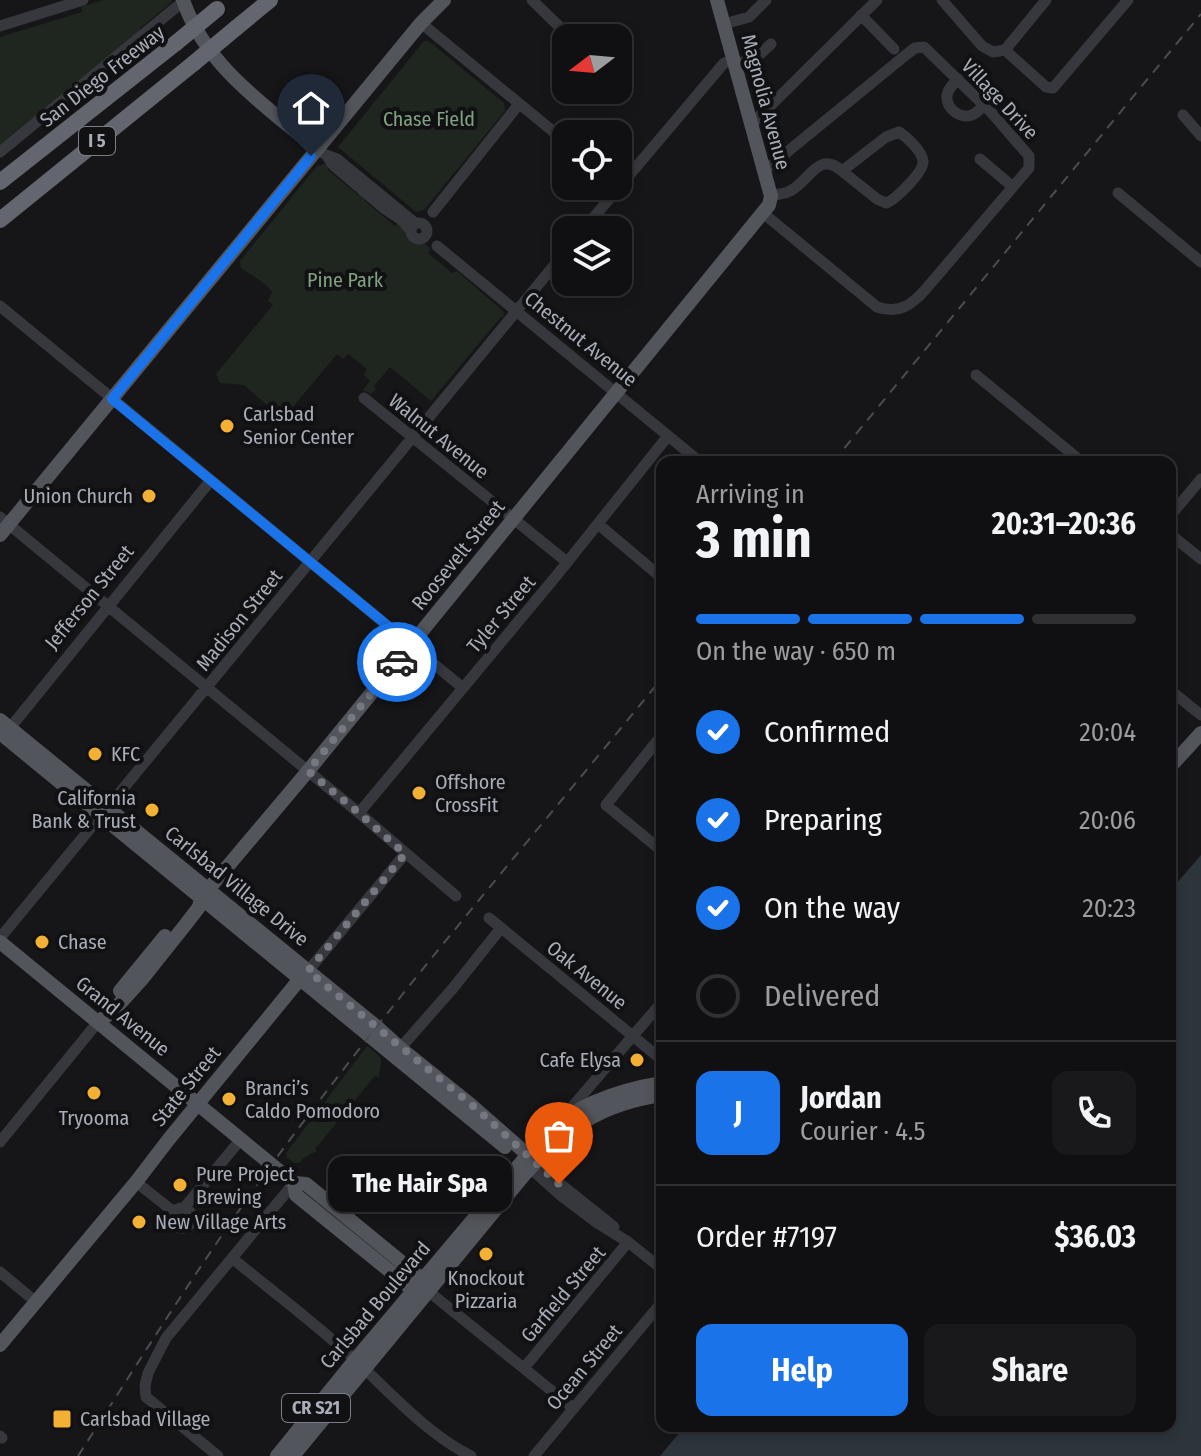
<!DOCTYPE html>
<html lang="en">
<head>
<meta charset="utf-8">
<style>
  :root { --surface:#101012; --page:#19191b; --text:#f1f3f6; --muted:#9c9d9f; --line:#303032; --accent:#1a73e8 }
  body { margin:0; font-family:"Fira Sans Condensed",sans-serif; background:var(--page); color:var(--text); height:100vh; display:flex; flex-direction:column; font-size:30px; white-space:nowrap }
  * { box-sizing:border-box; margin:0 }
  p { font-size:26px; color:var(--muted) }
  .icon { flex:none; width:44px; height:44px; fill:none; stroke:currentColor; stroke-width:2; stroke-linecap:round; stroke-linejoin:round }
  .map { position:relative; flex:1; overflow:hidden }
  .sheet { position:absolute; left:656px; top:456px; width:520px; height:976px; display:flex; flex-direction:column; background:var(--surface); border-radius:16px; box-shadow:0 4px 12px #0003,0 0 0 2px var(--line) }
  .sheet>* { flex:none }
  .needle { width:52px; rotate:254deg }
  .fabs { position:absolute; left:552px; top:24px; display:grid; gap:16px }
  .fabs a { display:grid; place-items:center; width:80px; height:80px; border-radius:16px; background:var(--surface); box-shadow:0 4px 12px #0003,0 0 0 2px var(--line); font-size:40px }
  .pin { position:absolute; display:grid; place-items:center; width:68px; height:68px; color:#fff; margin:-82px -34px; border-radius:50% 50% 50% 0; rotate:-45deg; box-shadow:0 0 8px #0007 }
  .pin .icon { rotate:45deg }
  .courier { position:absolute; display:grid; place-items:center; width:80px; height:80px; margin:-40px; border:6px solid #1a73e8; border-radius:50%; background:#fff; color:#222; box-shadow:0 2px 10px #0007 }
  .bubble { position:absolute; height:56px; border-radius:16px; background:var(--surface); box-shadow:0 4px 12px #0003,0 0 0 2px var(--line); font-size:26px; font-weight:700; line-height:56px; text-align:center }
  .summary em { font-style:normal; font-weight:700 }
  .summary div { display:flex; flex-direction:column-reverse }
  .summary { display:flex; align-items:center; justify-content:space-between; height:136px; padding:0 40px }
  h1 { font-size:52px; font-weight:700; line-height:60px }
  .bar { display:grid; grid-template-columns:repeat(4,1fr); gap:12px 8px; align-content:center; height:96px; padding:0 40px }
  .bar i { height:10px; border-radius:6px; background:var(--line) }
  .bar .active { background:var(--accent) }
  .bar p { grid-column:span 4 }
  .line { display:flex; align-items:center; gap:20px; padding:0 40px; border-top:2px solid var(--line) }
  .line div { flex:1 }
  .round { display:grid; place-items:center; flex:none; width:84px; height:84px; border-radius:16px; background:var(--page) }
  ol { padding:0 40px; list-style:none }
  li { display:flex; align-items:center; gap:24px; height:88px }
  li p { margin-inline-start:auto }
  li .icon { padding:8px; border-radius:50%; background:var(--accent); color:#fff; stroke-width:4 }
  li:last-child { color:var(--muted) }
  li i { width:44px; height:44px; border:4px solid var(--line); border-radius:50% }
  .action { display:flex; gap:16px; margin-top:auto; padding:16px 40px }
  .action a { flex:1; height:92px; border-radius:16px; background:var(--accent); color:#fff; font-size:32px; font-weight:700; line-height:92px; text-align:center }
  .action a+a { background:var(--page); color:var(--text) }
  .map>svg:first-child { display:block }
</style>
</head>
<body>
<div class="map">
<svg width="1201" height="1456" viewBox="0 0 1201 1456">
  <rect width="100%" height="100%" fill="#161618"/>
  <path fill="#1e261f" d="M103 0H172L171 3 140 28 139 33 0 145V37L82 12 81 7Z
    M424 41H428L436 47 504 103 505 111 424 210 416 212 338 147Z
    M328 163V170L358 195 361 193 366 197 365 201 395 226 398 223C406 233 409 245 424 243L431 249 428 253 452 273 457 271 504 312 503 318 501 317 431 401 390 367 374 386 376 389 371 394 363 390 370 381 364 375 367 369 348 354 343 359 337 354 283 419 244 385 220 383 216 374 273 305 268 301 272 292C264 281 252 276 241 268L240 261 317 166Z
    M367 1046C386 1061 381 1056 379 1078L376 1076 374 1077 315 1149 317 1151 305 1157 299 1163H295L287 1158 286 1153Z"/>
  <path fill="#2c353c" d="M1201 855V1456H660L685 1426H1170V891Z"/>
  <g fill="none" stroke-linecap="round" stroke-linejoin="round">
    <path stroke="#37383d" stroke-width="11" d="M532 0 571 38
      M942 0 982 46 993 52 1005 50
      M861 15 894 49
      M421 23 566 142
      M724 24 749 17 766 0
      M0 26 83 0
      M1005 50 1046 87 1053 88 1128 0
      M1005 50 1046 0
      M735 65 757 57 771 44
      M958 79C953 84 948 89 947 95 945 109 962 121 974 114 978 112 981 108 984 105
      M1183 115 1201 136
      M752 124 877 0
      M899 132C907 137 922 151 923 161 924 172 895 200 886 203L877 199 842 171 886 137Z
      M317 149 326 155 337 159 415 223
      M0 152 185 0
      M327 156 333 165 385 209 403 221 410 230
      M980 159 1013 187
      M1118 193 1201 262
      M771 196C777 194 785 194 790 191 810 181 818 150 842 171
      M433 212 519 104
      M763 213 877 307C898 314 911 306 925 290L1029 168V156L990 111 924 47 915 48 907 54 764 171
      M411 231a8 8 0 1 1 16 0a8 8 0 1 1-16 0Z
      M583 230 724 63 734 60
      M437 246 700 462
      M0 306 463 688
      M976 375 1082 462
      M364 398 567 562
      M1170 516 1201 479
      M0 517 359 813 456 896
      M598 524 662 578
      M1170 534 1201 559
      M1170 690 1201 715
      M10 728 211 480
      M657 741 606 805 662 851
      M359 813 557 575 668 436
      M489 918 662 1060
      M0 938 566 251
      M308 971 405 854
      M396 1053 454 987 501 928
      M566 1114 662 1002
      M0 1142 98 1022
      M536 1162C560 1186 588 1205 614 1227
      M530 1168 559 1194 596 1222 628 1242 662 1269
      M136 1182 174 1212
      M184 1208 241 1139
      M172 1218a10 10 0 1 1 20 0a10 10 0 1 1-20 0Z
      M232 1258C272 1291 315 1323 354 1359 391 1393 427 1434 471 1456
      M0 1272 36 1302
      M428 1291 573 1408
      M524 1368 628 1242
      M0 1436 2 1438
      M218 1456 146 1397 145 1386 148 1373 166 1338 294 1183
      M534 1456 662 1302"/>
    <path stroke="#53555c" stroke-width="14" d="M183 0C206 67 266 106 317 149
      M0 535 421 23 444 0
      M0 720 377 1027 400 1048 471 1105 536 1162
      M0 733 505 1147
      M1170 767 1201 733
      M0 942 294 1183 306 1184 416 1274 419 1284 428 1291
      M120 991 165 936
      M98 1022 113 1011 143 978 186 924 199 907 201 898 308 771 769 205 771 196 717 0
      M294 1183 296 1195 407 1285 419 1284
      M0 1345 136 1182 169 1139 295 985 305 976
      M277 1456 355 1360 545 1134C577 1104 619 1090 662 1083
      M293 1456 524 1175C566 1129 599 1104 662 1095"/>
    <path stroke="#63666e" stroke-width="16" d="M236 28 270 0
      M0 182 176 43
      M0 220 194 63"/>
    <path stroke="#4a4c52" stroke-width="2" stroke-dasharray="10 8" stroke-linecap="butt" d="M833 462 1201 14
      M78 1456C141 1358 203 1259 272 1164 395 996 531 839 662 678"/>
    <path stroke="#63666e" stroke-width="16" d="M176 43 217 9
      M194 63 236 28"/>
  </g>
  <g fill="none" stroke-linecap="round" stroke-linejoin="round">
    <path stroke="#757880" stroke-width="8" stroke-dasharray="0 14.4" d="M397 662 308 771 359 813 405 854 308 971 478 1110 559 1184"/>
    <path stroke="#1a73e8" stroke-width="10" d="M311 156 112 399 411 645 397 662"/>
  </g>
  <g fill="#f2b134" stroke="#111113" stroke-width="3">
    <circle cx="227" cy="426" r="8"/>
    <circle cx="149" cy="496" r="8"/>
    <circle cx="95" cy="754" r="8"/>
    <circle cx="419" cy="793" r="8"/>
    <circle cx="152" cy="810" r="8"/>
    <circle cx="42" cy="942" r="8"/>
    <circle cx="637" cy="1060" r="8"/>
    <circle cx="94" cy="1093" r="8"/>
    <circle cx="229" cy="1099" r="8"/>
    <circle cx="180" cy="1185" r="8"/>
    <circle cx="139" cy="1222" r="8"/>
    <circle cx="486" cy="1254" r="8"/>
    <rect x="52" y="1409" width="20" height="20" rx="4"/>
  </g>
  <g text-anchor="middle" stroke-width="8" stroke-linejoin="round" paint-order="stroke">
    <g fill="#111113" stroke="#7b7e86" stroke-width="2">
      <rect x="79" y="127" width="36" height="28" rx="6"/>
      <rect x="282" y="1394" width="68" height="28" rx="6"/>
    </g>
    <g font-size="18" font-weight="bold" fill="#a8adb8">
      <text x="97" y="147">I 5</text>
      <text x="316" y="1414">CR S21</text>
    </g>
    <g font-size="20" fill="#a8adb8" stroke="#111113">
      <text transform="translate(102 76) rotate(-38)" y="7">San Diego Freeway</text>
      <text transform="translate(1000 99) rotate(47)" y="7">Village Drive</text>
      <text transform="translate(766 102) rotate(75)" y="7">Magnolia Avenue</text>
      <text transform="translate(581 339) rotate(39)" y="7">Chestnut Avenue</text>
      <text transform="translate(439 436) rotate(39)" y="7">Walnut Avenue</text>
      <text transform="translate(458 555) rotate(-51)" y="7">Roosevelt Street</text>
      <text transform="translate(89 597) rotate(-51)" y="7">Jefferson Street</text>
      <text transform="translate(501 614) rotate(-50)" y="7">Tyler Street</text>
      <text transform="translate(239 620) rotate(-51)" y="7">Madison Street</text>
      <text transform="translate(237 886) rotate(39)" y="7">Carlsbad Village Drive</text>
      <text transform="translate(587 975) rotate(39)" y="7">Oak Avenue</text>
      <text transform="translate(123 1016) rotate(39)" y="7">Grand Avenue</text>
      <text transform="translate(186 1086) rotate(-51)" y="7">State Street</text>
      <text transform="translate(563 1294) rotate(-50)" y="7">Garfield Street</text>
      <text transform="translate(375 1305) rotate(-50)" y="7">Carlsbad Boulevard</text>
      <text transform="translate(584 1367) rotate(-50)" y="7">Ocean Street</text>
    </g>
    <g font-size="20" fill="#7fa381" stroke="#111113">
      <text x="429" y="126">Chase Field</text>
      <text x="345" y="287">Pine Park</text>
    </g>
    <g font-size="20" fill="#a8adb8" stroke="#111113" text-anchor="start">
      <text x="243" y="421">Carlsbad<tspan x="243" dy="23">Senior Center</tspan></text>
      <text x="133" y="503" text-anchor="end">Union Church</text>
      <text x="111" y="761">KFC</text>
      <text x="435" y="789">Offshore<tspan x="435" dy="23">CrossFit</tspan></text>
      <text x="136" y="805" text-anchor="end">California<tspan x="136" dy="23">Bank &amp; Trust</tspan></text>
      <text x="58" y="949">Chase</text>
      <text x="621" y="1067" text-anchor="end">Cafe Elysa</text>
      <text x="245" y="1095">Branci’s<tspan x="245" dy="23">Caldo Pomodoro</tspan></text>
      <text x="94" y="1125" text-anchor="middle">Tryooma</text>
      <text x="196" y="1181">Pure Project<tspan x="196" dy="23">Brewing</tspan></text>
      <text x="155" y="1229">New Village Arts</text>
      <text x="486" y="1285" text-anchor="middle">Knockout<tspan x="486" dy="23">Pizzaria</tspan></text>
      <text x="80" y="1426">Carlsbad Village</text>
    </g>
  </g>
</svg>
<div class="fabs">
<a><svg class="needle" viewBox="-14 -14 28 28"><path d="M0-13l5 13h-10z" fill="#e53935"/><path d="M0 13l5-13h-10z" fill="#9c9d9f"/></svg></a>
<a><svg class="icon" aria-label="locate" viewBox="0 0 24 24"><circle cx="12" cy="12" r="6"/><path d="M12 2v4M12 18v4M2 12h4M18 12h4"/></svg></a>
<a><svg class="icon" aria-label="layers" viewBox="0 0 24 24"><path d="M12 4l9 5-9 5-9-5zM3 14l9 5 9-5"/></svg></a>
</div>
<div class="pin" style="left:559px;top:1184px;background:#ea580c"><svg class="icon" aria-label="bag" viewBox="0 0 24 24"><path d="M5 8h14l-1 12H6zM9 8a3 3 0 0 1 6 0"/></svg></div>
<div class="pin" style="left:311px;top:156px;background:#1f2937"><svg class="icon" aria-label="home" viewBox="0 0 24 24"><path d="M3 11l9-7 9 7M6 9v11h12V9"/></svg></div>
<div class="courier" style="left:397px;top:662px"><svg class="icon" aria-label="car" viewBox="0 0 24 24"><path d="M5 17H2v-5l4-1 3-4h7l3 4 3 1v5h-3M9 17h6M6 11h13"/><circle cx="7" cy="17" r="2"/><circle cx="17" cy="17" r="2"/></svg></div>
<div class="bubble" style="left:328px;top:1156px;width:184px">The Hair Spa</div>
<section class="sheet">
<div class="summary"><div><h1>3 min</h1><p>Arriving in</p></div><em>20:31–20:36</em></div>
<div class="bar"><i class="active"></i><i class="active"></i><i class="active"></i><i></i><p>On the way · 650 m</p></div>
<ol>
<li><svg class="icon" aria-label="check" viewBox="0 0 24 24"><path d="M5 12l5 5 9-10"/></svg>Confirmed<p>20:04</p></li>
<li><svg class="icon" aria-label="check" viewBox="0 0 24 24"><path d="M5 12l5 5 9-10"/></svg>Preparing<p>20:06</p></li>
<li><svg class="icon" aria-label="check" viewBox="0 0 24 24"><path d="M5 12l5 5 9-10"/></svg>On the way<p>20:23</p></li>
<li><i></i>Delivered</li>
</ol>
<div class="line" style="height:144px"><b class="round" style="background:var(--accent);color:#fff">J</b><div><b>Jordan</b><p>Courier · 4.5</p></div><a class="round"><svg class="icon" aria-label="phone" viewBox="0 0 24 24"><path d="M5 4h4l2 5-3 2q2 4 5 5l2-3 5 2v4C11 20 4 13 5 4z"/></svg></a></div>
<div class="line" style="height:104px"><div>Order #7197</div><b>$36.03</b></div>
<div class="action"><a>Help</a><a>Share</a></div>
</section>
</div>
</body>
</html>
